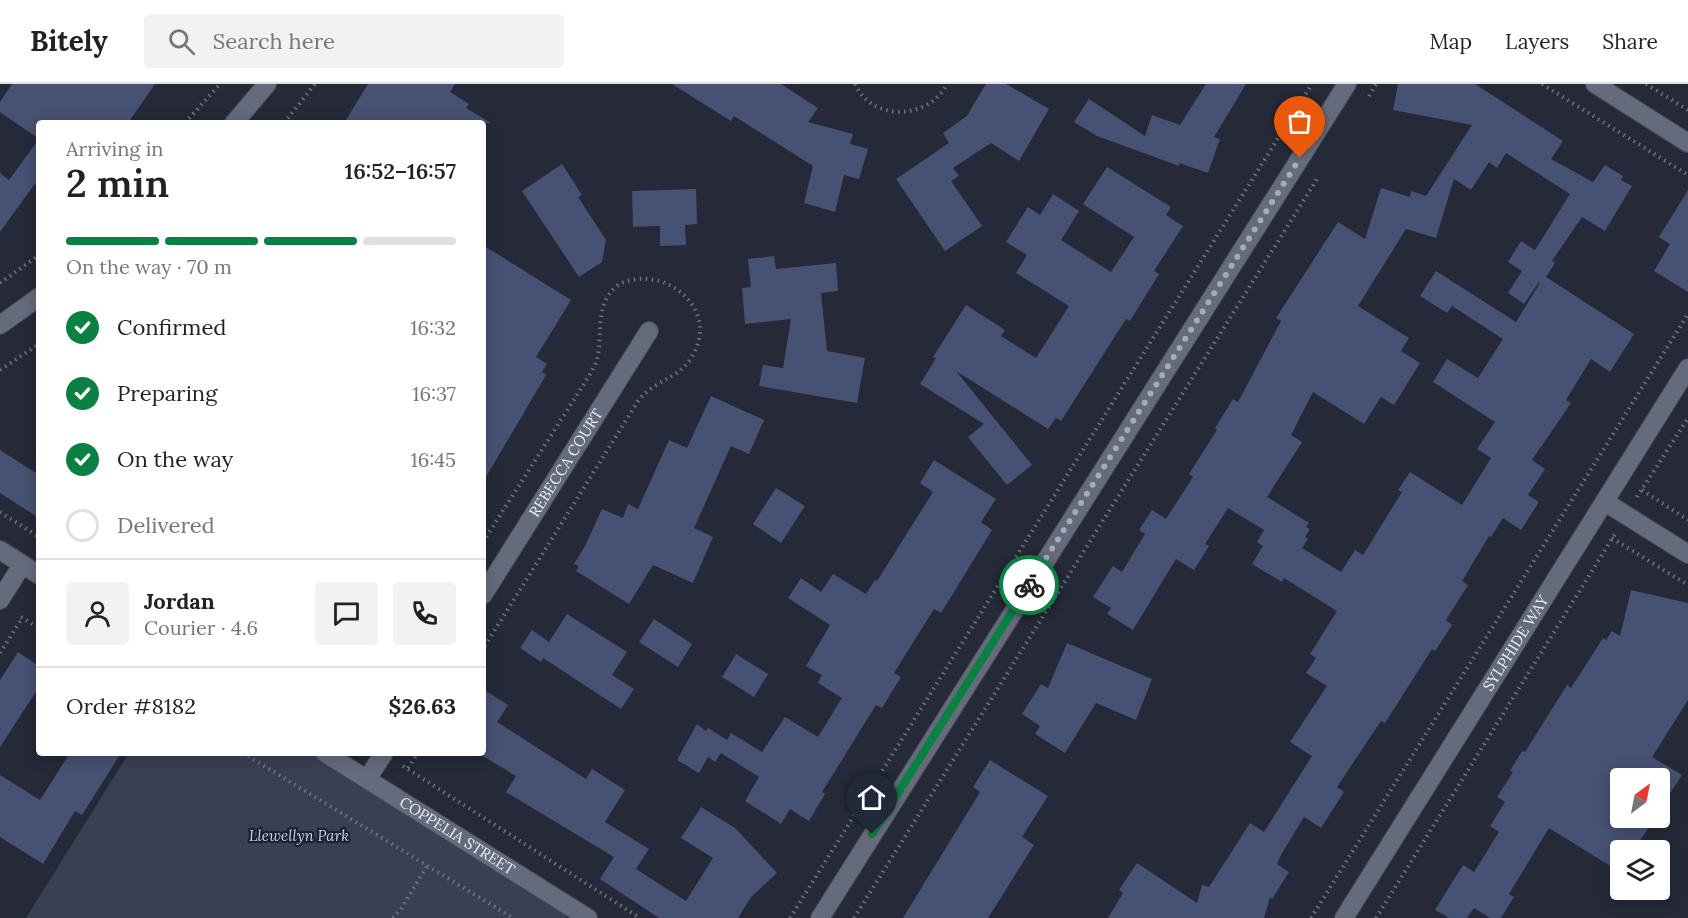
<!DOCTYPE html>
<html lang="en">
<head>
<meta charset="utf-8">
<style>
  :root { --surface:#fff; --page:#f2f2f2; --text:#222; --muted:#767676; --line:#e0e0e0; --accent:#0b8043 }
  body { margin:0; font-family:Lora,serif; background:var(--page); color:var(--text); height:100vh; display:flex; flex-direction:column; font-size:22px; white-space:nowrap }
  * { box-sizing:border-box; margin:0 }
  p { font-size:20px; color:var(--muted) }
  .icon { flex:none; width:33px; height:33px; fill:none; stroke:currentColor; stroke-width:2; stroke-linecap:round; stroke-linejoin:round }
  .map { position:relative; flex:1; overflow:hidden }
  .drawer { position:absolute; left:36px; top:36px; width:450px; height:636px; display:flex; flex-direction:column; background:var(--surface); border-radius:6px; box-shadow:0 3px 15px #0003 }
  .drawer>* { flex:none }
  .needle { width:39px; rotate:32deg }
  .controls { position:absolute; left:1610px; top:684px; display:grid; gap:12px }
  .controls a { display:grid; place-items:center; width:60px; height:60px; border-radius:6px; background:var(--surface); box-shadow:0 3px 15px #0003; font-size:30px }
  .pin { position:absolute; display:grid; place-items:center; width:51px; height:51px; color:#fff; margin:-62px -26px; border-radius:50% 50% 50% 0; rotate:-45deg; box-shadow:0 0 6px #0007 }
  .pin .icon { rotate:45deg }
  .courier { position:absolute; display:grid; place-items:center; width:60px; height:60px; margin:-30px; border:4px solid #0b8043; border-radius:50%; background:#fff; color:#222; box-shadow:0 2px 8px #0007 }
  .head em { font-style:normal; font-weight:600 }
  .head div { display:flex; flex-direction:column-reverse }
  .head { display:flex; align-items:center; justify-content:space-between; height:102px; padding:0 30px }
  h1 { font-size:39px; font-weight:600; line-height:45px }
  .bar { display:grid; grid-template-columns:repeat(4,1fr); gap:9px 6px; align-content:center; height:72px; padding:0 30px }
  .bar i { height:8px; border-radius:4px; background:var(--line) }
  .bar .selected { background:var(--accent) }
  .bar p { grid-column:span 4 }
  .line { display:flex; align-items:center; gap:15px; padding:0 30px; border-top:2px solid var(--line) }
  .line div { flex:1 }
  .round { display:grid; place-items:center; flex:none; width:63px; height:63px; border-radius:6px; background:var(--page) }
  ol { padding:0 30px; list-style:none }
  li { display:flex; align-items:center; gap:18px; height:66px }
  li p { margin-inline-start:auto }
  li .icon { padding:6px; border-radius:50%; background:var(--accent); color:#fff; stroke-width:4 }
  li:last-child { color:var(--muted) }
  li i { width:33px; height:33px; border:3px solid var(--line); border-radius:50% }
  header { display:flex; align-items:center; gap:36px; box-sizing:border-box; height:84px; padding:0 30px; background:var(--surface); border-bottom:2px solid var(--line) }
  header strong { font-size:28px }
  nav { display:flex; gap:33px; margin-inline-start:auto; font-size:21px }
  .search { width:420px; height:54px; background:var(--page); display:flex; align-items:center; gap:15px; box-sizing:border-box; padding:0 21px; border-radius:6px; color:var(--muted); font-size:22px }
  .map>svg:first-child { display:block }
</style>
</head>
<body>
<header>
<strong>Bitely</strong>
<div class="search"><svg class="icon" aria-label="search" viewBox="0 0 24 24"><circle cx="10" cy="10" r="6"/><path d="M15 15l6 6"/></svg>Search here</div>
<nav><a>Map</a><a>Layers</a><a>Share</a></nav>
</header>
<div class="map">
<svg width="1688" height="834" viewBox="0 0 1688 834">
  <rect width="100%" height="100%" fill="#252938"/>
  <path fill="#3a4054" d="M129 669H325L572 823 565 834H26Z"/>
  <path fill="#475173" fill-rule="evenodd" d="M12 0H155L128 39H39V94L0 148V89L9 96 39 55 0 28V18Z
    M368 0H455L450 8 469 20 466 24 491 39H344Z
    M672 0H781L818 24 808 38 853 50 850 60 868 65 859 95 844 91 835 128 804 119 813 82 734 32 731 37Z
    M986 0H1006L1049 25 1019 77 991 59 953 84 959 92 951 97 982 142 945 167 896 95 949 59 943 49 967 32Z
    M1206 0H1246L1214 53 1220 55 1208 89 1179 79V82L1097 52 1074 38 1089 15 1145 52 1152 31 1180 41Z
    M1398 0H1475L1563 57 1551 75 1593 98 1605 81 1623 92 1621 96 1632 102 1605 147 1582 133 1552 177 1555 179 1546 193 1634 250 1610 288 1591 275 1566 316 1571 319 1532 376 1545 385 1528 411 1539 418 1521 446 1503 434 1491 453 1489 452 1462 497 1468 501 1446 536 1452 541 1435 567 1432 565 1385 639 1381 637 1337 703 1344 708 1321 744 1304 733 1282 769 1277 780 1289 788 1272 815 1270 813 1264 834H1108L1123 809 1119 806 1137 779 1197 819 1202 801 1209 803 1250 739 1264 748 1312 672 1290 658 1327 602 1306 589 1316 574 1310 570 1337 527 1284 494 1282 498 1252 480 1263 462 1257 458 1264 446 1228 424 1205 460 1209 462 1194 486 1176 475 1133 546 1107 530 1111 524 1093 513 1113 482 1122 488 1145 450 1139 446 1152 426 1166 435 1193 393 1189 390 1217 346 1215 344 1233 315 1238 318 1281 237 1276 234 1338 138 1365 155 1381 104 1410 113 1411 107 1426 112 1472 41 1393 26ZM1506 69 1570 110 1535 166 1521 157 1508 178 1522 187 1508 209 1524 220 1539 198 1540 199 1516 238 1436 187 1420 212 1447 229 1452 222 1503 255 1478 294 1447 275 1433 298 1495 338 1477 365 1491 374 1462 421 1410 388 1398 406 1402 408 1363 471 1355 466 1341 488 1302 464 1308 455 1305 453 1310 445 1306 443 1309 439 1267 413 1302 358 1291 351 1313 308 1364 340 1381 313 1394 321 1420 279 1401 267 1409 254 1358 222 1406 145 1436 154 1454 95 1471 106 1489 78 1497 84Z
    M562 80 582 111 578 113 606 156 602 178 579 193 522 107Z
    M1107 83 1171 123 1166 131 1183 142 1154 187 1159 190 1130 237 1126 235 1061 337 1056 334 1048 345 956 287 1032 381 1007 401 968 353 984 340 920 300 936 274 933 273 966 221 1005 246 1001 252 1036 274 1069 222 1016 189 1027 171 1006 158 1028 123 1040 131 1053 110 1079 127 1061 156 1111 188 1134 153 1083 120Z
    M696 105 697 140 685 141 686 161 660 162V142L633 143 632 107Z
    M1688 106V208L1654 187 1670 160 1659 153Z
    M483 161 571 216 536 273 547 280 542 288 546 291 483 398Z
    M774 172 776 185 836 179 838 207 821 209 827 267 865 274 857 319 759 302 763 281 783 284 791 235 745 240 742 204 751 203 748 175Z
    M711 312 764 336 749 370 731 362 694 444 713 453 693 499 653 481 629 520 576 487 579 482 574 480 585 462 602 425 623 434 628 420 638 425 669 356 687 364Z
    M0 366 39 391V434L0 409Z
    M934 376 996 415 981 438 992 446 941 529 934 525 894 589 901 593 882 624 876 621 822 708 825 710 809 737 790 725 781 740 745 717 759 693 721 669 715 678 708 673 699 689 677 676 697 640 706 647 708 644 727 656 731 649 762 668 785 633 818 653 842 614 818 599 822 591 806 582 830 541 788 514 801 494 821 508 833 490 866 510 875 496 877 497 933 408 920 399Z
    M776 404 805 422 781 459 753 440Z
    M1631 506 1688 519V616L1652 673 1682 691 1659 726V694H1620V734H1655L1634 766H1620V788L1549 744 1509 810 1514 813 1501 834H1490L1474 824 1467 834H1449L1435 826 1463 781 1474 788 1499 748 1490 742 1505 718 1497 713 1513 688 1510 687 1522 667 1525 668 1567 601 1571 604 1603 554 1606 556 1612 547 1620 552Z
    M567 530 627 568 612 591 634 605 621 625 543 574 541 578 520 564 532 546 549 558Z
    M654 535 692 560 678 583 639 558Z
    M1067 559 1152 595 1136 636 1096 619 1065 669 1035 650 1040 642 1022 630 1041 600 1048 604Z
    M18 568 39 582V603L0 663V596Z
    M736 570 768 590 754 613 722 593Z
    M483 605 508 621 497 638 586 695 592 685 625 706 605 738 649 765 636 785 686 817 713 774 681 754 701 723 735 744 777 789 751 813 738 834H659L600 795 614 773 506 708 516 692 483 672Z
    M70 669H121L82 731 75 727 43 780 0 753V691L40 716Z
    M990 676 1048 712 1022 753 1034 761 988 834H903L980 708 973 703Z"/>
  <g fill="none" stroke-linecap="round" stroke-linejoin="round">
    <defs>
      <g id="street">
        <path d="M1595 0 1688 59"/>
        <path d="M234 39 267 0"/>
        <path d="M0 241 39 213"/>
        <path d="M1605 418 1688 470"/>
        <path d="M0 466 39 491"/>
        <path id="s1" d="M483 511 649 247"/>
        <path d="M0 516 22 481"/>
        <path id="s2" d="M325 669 588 834"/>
        <path d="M367 695 384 669"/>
        <path d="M820 834 1347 0"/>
        <path id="s3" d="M1344 834 1688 284"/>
      </g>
    </defs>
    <use href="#street" stroke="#444754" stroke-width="20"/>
    <path stroke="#707481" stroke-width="4" stroke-dasharray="1.5 4.5" stroke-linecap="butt" d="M855 0C872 38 929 36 947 0
      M1542 0 1688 91
      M1646 0 1688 26
      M1369 12 1376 0
      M185 39 220 0
      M284 39 315 0
      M0 199 39 171
      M0 286 39 260
      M1642 406 1688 436
      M1637 413 1688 334
      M0 428 39 453
      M1612 454 1688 501
      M483 458 589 292C592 287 595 281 597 276 603 251 594 220 617 202 623 197 631 196 639 195 674 192 711 225 697 262 684 297 659 291 638 317L483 565
      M21 533 39 544
      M0 569 22 534
      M243 669 513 834
      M403 682 640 834
      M408 684 418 669
      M393 834 401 825 427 782
      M790 834 1312 0
      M854 834 1317 95
      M1311 834 1688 230
      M1376 834 1615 450"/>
    <use href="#street" stroke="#656b7c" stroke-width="18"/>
  </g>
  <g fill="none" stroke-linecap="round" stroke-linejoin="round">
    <path stroke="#a7aab7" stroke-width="6" stroke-dasharray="0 10.8" d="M1029 501 1300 74"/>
    <path stroke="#0b8043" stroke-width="8" d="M872 750 1029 501"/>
  </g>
  <g text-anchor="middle" stroke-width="4.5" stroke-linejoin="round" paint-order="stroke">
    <g font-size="15" fill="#edf0fb" stroke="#1b202e">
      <text dy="5" stroke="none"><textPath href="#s1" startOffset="156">REBECCA COURT</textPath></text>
      <text dy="5" stroke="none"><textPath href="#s3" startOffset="324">SYLPHIDE WAY</textPath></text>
      <text dy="5" stroke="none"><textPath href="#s2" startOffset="156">COPPELIA STREET</textPath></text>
    </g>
    <g font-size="15" font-style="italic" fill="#c4d0f4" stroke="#1b202e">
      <text x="299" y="757">Llewellyn Park</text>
    </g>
  </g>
</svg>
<div class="controls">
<a><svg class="needle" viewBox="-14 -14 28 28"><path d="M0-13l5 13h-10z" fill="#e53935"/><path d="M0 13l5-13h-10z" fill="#767676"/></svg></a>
<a><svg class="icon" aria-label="layers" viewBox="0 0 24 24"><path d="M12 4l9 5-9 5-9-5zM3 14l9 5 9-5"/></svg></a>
</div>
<div class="pin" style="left:1300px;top:74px;background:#ea580c"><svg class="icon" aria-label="bag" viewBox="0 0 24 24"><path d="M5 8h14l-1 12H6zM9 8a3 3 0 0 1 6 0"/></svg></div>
<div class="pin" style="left:872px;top:750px;background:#1f2937"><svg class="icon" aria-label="home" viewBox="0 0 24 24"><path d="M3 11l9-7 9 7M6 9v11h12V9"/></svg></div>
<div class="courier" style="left:1029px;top:501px"><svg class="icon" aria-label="bike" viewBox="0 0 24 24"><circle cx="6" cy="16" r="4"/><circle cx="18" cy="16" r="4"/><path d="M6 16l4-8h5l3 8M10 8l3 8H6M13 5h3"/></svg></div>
<section class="drawer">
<div class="head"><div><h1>2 min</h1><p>Arriving in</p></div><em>16:52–16:57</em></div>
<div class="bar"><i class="selected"></i><i class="selected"></i><i class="selected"></i><i></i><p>On the way · 70 m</p></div>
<ol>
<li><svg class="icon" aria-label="check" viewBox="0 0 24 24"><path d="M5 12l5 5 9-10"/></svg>Confirmed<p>16:32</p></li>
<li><svg class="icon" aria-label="check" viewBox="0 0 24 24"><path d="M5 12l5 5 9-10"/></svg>Preparing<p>16:37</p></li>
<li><svg class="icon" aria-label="check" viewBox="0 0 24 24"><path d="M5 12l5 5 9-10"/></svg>On the way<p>16:45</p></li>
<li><i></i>Delivered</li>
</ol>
<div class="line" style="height:108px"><a class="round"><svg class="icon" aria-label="person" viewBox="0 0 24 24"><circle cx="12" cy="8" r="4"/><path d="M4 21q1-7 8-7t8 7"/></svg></a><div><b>Jordan</b><p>Courier · 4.6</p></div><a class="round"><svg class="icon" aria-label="chat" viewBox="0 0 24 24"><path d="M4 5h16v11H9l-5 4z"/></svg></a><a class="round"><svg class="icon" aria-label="phone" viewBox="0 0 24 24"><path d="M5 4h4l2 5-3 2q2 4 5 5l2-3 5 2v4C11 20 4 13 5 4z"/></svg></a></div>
<div class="line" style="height:78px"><div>Order #8182</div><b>$26.63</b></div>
</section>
</div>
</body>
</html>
